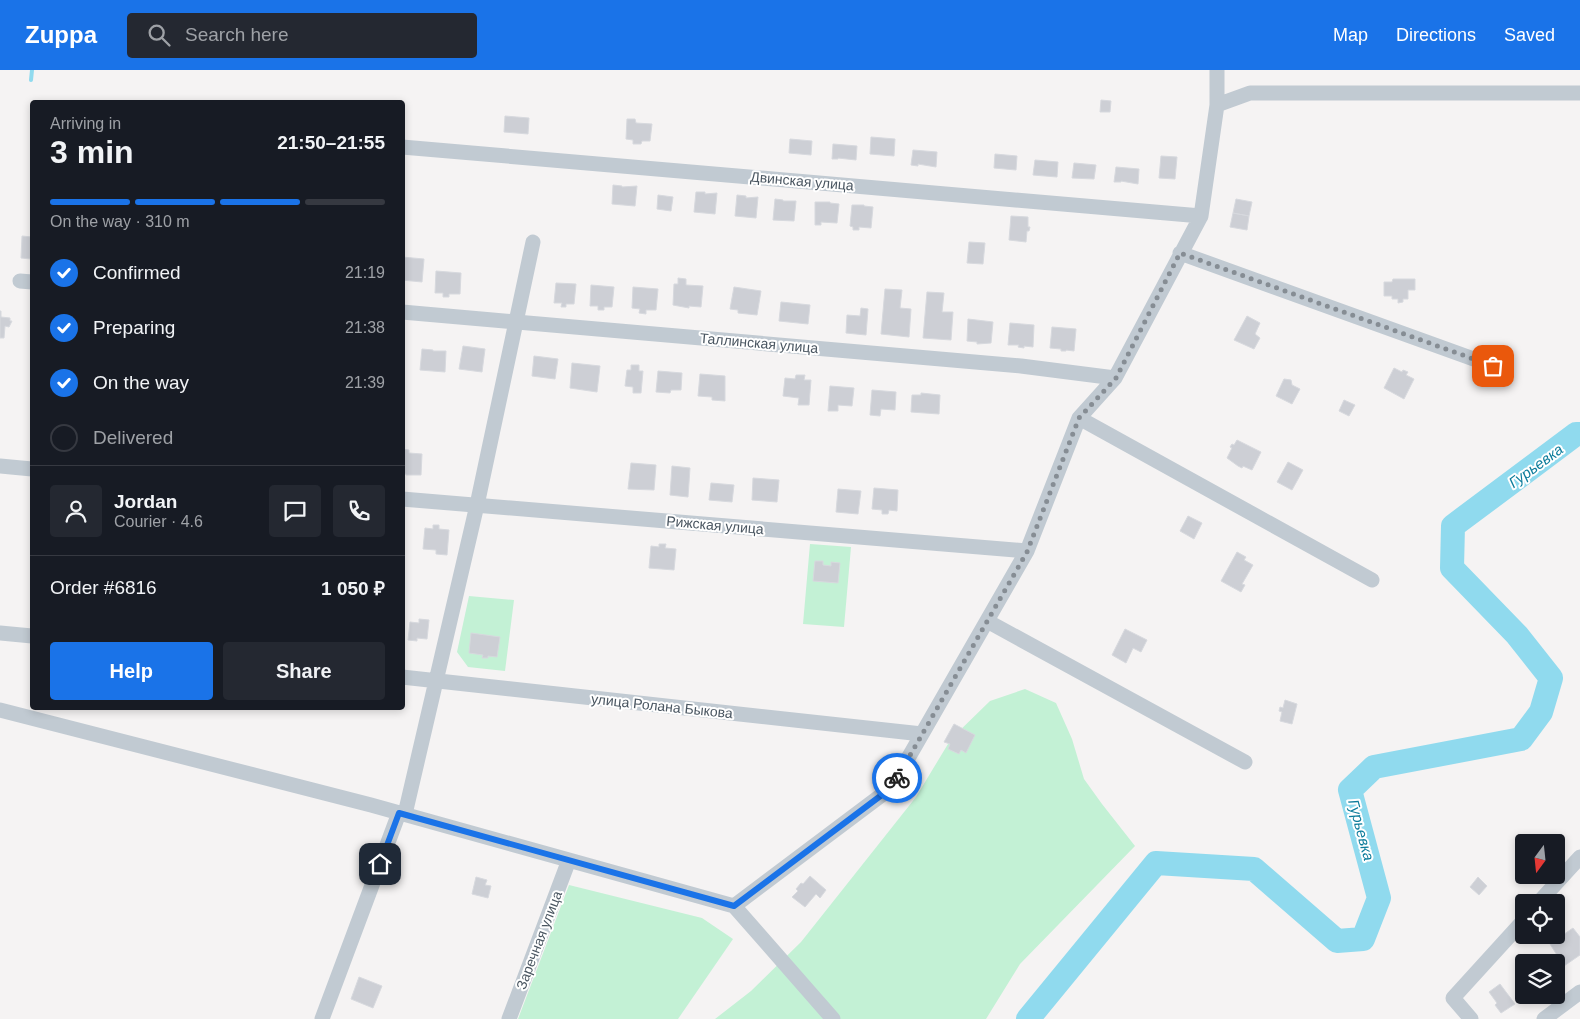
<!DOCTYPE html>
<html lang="en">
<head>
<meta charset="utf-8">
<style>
  :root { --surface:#171b24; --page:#242831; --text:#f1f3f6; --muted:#9ea1a6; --line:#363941; --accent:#1a73e8 }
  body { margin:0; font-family:Helvetica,sans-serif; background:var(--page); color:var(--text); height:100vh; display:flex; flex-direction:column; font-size:19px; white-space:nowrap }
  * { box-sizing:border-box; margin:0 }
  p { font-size:16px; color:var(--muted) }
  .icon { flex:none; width:28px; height:28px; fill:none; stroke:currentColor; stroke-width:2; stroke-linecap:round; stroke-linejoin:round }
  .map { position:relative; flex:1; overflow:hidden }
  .drawer { position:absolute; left:30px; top:30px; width:375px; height:610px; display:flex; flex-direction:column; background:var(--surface); border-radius:5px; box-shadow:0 2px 8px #0003 }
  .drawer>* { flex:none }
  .needle { width:32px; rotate:195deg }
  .tools { position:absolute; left:1515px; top:764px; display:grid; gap:10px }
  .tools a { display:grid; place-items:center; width:50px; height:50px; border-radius:5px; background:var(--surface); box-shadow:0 2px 8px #0003; font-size:25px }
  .pin { position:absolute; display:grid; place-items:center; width:42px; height:42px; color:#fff; margin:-21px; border-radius:10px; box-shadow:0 2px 8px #0006 }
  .courier { position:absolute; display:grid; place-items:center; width:50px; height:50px; margin:-25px; border:4px solid #1a73e8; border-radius:50%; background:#fff; color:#222; box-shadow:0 1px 6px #0007 }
  .headline em { font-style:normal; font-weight:700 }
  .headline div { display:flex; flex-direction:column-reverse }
  .headline { display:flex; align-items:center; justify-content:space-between; height:85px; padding:0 20px }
  h1 { font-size:32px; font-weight:700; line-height:38px }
  .bar { display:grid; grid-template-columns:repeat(4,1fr); gap:8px 5px; align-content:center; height:60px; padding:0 20px }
  .bar i { height:6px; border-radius:4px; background:var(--line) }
  .bar .active { background:var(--accent) }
  .bar p { grid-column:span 4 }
  .line { display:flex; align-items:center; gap:12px; padding:0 20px; border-top:1px solid var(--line) }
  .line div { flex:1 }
  .round { display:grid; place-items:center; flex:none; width:52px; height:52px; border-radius:5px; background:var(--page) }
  ol { padding:0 20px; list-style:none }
  li { display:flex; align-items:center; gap:15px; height:55px }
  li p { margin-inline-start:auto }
  li .icon { padding:5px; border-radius:50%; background:var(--accent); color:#fff; stroke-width:4 }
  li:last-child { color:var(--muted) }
  li i { width:28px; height:28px; border:2px solid var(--line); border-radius:50% }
  .cta { display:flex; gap:10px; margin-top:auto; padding:10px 20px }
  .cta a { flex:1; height:58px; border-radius:5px; background:var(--accent); color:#fff; font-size:20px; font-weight:700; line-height:58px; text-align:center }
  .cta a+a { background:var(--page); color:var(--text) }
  header { display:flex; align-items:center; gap:30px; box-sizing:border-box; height:70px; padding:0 25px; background:var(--accent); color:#fff }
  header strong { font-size:24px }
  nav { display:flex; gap:28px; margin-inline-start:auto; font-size:18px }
  .search { width:350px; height:45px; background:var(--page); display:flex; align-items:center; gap:12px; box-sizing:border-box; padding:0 18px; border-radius:5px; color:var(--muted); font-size:19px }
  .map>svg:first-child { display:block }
</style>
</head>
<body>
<header>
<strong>Zuppa</strong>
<div class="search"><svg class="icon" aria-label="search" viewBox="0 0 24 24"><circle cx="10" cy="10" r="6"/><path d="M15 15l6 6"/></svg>Search here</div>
<nav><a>Map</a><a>Directions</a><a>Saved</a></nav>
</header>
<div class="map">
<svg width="1580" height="949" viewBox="0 0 1580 949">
  <rect width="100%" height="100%" fill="#f5f3f3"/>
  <path fill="#c3f1d5" d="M810 474 851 477 844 557 803 554Z
    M469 526 514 530 505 601 468 597 457 582Z
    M1025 619 1056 633 1072 669 1084 709 1102 734 1135 776 1020 894 986 949H715L751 921 801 872 916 727 951 669 990 631Z
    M569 815 702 848 733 869 678 949H518Z"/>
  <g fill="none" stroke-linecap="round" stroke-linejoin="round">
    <path stroke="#90daee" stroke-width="4" d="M31 10 32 0"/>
    <path stroke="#90daee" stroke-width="24" d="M1028 949 1156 793 1254 799 1337 871 1363 869 1379 828 1350 720 1374 697 1521 669 1541 642 1551 608 1517 565 1452 498 1453 456 1576 364H1580"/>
  </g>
  <path fill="#cdcfd5" stroke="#d7d9de" d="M1101 30 1111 31 1110 42H1100Z
    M505 46 529 48 528 64 504 62Z
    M627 49H635L636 53 652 54 650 71H642L641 74H633V70L626 69Z
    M871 67 895 69 894 86 870 84Z
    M790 69 812 71 811 85 789 83Z
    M833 74 857 76 856 90 838 88V89H832Z
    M913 80 937 82 936 97 918 94V96L911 95Z
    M995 84 1017 86 1016 100 994 98Z
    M1161 86 1177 87 1175 109 1159 108Z
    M1035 90 1058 92 1057 107 1033 105Z
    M1074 93 1096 95 1094 109 1072 108Z
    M1116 97 1139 99 1138 114 1121 111V112H1114Z
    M613 115 622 116V117L637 116 635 136 612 134Z
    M696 122H705V124L717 123 715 144 694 142Z
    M658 125 673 127 671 141 657 139Z
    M737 125 746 126V128L758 127 756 148 735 146Z
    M775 129 783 130V131H796L794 151 773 150Z
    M1236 129 1252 132 1249 146 1233 143Z
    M815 132H830V133L839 134 837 153 821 152V155H815Z
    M852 135H864V136L873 137 871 158 859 157V160H853V157L850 156Z
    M1233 143 1249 146 1247 160 1230 157Z
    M1011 146 1028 147V157H1030L1029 161H1027L1026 172 1009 170Z
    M22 166 32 167 31 189 21 188Z
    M969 172 985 173 983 194 967 193Z
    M402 187 424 189 422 212 402 210Z
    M436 201 461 203 460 224H449V227H443V223H435Z
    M678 208 686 209V215L703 216 701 237 689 236V238L673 235 674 214H678Z
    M1393 209H1415V220H1408V229H1403V232L1398 233V229H1392V226H1384V212H1392Z
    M556 213 576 214 574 234H566V237H561L562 233H554Z
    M591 215 614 217 612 237H604V240H598V236H590Z
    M633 217 658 219 656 240H646V244L639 243 640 239 632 238Z
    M734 217 761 221 757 245 738 243V240L730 239Z
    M885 219 902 220 900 238 911 239 909 267 881 264Z
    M927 222 944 223 942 242H953L951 270 923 268Z
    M781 232 810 235 808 254 779 251Z
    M861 238 868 239 866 265 846 263 847 245 860 246Z
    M0 241H1V247L10 248V251H12L9 257 5 256 4 268H0Z
    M1247 246 1260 253 1255 264 1260 268 1254 279 1234 270Z
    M968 249 993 252 991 273 977 274V272L967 271Z
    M1010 253 1034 255 1033 277 1024 276V278L1018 277 1019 275H1008Z
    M1052 257 1076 259 1074 281 1066 280V281H1061V279L1050 278Z
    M463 276 485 279 482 302 459 299Z
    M422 279 433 280V281H446L445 302 420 300Z
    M534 286 558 289 555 309 532 306Z
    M572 293 600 296 597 322 570 318Z
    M631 295H639V301H643L641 323H633V317L625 316 627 300H631Z
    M1394 298 1402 302 1403 300 1408 302 1406 305 1414 309 1404 329 1384 318Z
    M658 301 682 303 681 320H671L670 323 656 322Z
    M700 304 725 306V331L712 330V327L698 326Z
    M796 305H805L804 310H811L809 335H798L799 328 783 326 785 308 795 309Z
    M1284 309 1291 310 1292 315 1300 319 1292 334 1276 326Z
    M830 316 854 318 852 336 838 335V341H828Z
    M872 320 896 322 895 340 881 339 880 346 870 345Z
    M921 323 940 325 939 344 911 342 912 325H921Z
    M1344 330 1355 335 1349 346 1339 341Z
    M1237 370 1261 382 1252 400 1243 396 1242 398 1238 396 1227 388 1232 378 1230 377 1232 374 1234 375Z
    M402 379 409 380V383L422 384 421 405H406V404H402Z
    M1288 392 1303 400 1292 420 1277 412Z
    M631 393 656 395 654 420 628 419Z
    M672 396 690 398 688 427 670 425Z
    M753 408 779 410 777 432 752 430Z
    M711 413 734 415 732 432 709 430Z
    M874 418 898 420 897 441 889 440 888 444H882V440L872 439Z
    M838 419 861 421 858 444 836 442Z
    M1188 446 1202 453 1194 469 1180 461Z
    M433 455H439V459L449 460 447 485 436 484V480L423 479 425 458 433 459Z
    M659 474H666L665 478 676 479 674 500 649 498 651 476 659 477Z
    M1237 482 1246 487 1244 490 1253 495 1242 514 1245 515 1241 522 1221 511Z
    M815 491H823V495L831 496V492L840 493 838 513 813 511Z
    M419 549 429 550 427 569 417 568V571L408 570 410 552 419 553Z
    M1125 559 1147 570 1141 582 1133 578 1126 593 1112 585Z
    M471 563 500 567 497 587 488 586V588H482L483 585 469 583Z
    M1285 630 1297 634 1292 654 1280 651 1282 642 1279 641 1280 637 1283 638Z
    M954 654 975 665 966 683 961 680 959 684 948 679 950 674 944 672Z
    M810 806 826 820 820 828 816 824 805 837 792 827 798 821 796 819 801 813 803 814Z
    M476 807 487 810 485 815 491 816 488 828 472 824Z
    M1478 807 1487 816 1479 825 1470 817Z
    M1573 858 1580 867V885L1564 896 1550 874Z
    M1524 897V912L1517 902Z
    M359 907 382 916 373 938 351 929Z
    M1500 914 1515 934 1501 943 1495 935 1497 933 1489 922Z"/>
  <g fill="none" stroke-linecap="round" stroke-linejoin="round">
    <path stroke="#c1cad2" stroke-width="15" d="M1217 35 1250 23H1580
      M402 77 1201 146
      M1180 183 1493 296
      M20 211 32 212
      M402 242 1021 296 1115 308
      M1079 348 1372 510
      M0 396 32 399
      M402 429 1027 481
      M987 551 1245 692
      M0 563 32 566
      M402 607 922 664
      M0 640 371 735 734 836 833 949
      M405 744 477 435 533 172
      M1539 832 1580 787
      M734 836 891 718 1027 481 1079 348 1115 308 1201 146 1217 35V0
      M322 949 399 743
      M509 949 569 790
      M1471 949 1453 928 1524 850
      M1544 949 1580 922"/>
  </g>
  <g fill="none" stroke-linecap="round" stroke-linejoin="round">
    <path stroke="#868d94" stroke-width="5" stroke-dasharray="0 9" d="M897 708 1027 482 1079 348 1116 308 1180 183 1493 296"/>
    <path stroke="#1a73e8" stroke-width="6" d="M380 794 399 743 734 836 891 718 897 708"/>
  </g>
  <g text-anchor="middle" stroke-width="4" stroke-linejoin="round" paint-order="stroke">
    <g font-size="14" fill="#4a5661" stroke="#fff">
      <text transform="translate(802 111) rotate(5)" y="5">Двинская улица</text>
      <text transform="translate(759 273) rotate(5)" y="5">Таллинская улица</text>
      <text transform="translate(715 455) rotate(5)" y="5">Рижская улица</text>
      <text transform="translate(662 636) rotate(6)" y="5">улица Ролана Быкова</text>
      <text transform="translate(539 870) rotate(-69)" y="5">Заречная улица</text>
    </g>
    <g font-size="15" font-style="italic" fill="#0c7c9b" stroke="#fff">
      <text transform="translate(1536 396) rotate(-36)" y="5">Гурьевка</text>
      <text transform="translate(1361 760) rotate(75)" y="5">Гурьевка</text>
    </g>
  </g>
</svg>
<div class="tools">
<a><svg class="needle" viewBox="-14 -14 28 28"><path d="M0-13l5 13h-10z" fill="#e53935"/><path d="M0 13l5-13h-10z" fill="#9ea1a6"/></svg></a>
<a><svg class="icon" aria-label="locate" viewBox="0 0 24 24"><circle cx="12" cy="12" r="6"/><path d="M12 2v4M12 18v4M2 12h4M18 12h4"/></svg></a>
<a><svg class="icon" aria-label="layers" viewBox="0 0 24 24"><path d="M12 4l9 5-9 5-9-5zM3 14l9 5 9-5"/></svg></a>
</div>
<div class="pin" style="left:1493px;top:296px;background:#ea580c"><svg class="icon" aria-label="bag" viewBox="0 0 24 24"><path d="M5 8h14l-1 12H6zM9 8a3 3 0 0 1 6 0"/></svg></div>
<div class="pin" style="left:380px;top:794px;background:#1f2937"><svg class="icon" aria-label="home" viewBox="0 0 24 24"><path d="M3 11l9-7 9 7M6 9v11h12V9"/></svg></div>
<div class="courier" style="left:897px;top:708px"><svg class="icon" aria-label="bike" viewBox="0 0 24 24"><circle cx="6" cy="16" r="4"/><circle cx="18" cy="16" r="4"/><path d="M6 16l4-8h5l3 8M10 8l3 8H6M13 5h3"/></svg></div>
<section class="drawer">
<div class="headline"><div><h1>3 min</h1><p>Arriving in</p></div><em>21:50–21:55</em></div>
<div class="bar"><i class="active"></i><i class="active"></i><i class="active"></i><i></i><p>On the way · 310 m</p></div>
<ol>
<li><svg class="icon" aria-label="check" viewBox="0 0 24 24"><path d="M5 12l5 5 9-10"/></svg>Confirmed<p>21:19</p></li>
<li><svg class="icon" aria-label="check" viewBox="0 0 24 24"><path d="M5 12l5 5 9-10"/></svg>Preparing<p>21:38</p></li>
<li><svg class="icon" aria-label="check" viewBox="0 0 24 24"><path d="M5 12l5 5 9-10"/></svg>On the way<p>21:39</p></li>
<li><i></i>Delivered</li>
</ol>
<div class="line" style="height:90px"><a class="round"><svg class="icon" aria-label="person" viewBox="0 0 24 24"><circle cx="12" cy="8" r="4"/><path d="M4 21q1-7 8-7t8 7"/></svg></a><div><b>Jordan</b><p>Courier · 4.6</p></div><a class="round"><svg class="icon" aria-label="chat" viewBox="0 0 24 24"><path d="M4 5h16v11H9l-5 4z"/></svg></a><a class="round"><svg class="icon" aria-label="phone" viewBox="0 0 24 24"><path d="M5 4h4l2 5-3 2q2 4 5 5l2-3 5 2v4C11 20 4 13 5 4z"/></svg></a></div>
<div class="line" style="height:65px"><div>Order #6816</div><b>1 050 ₽</b></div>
<div class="cta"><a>Help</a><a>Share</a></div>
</section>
</div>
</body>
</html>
